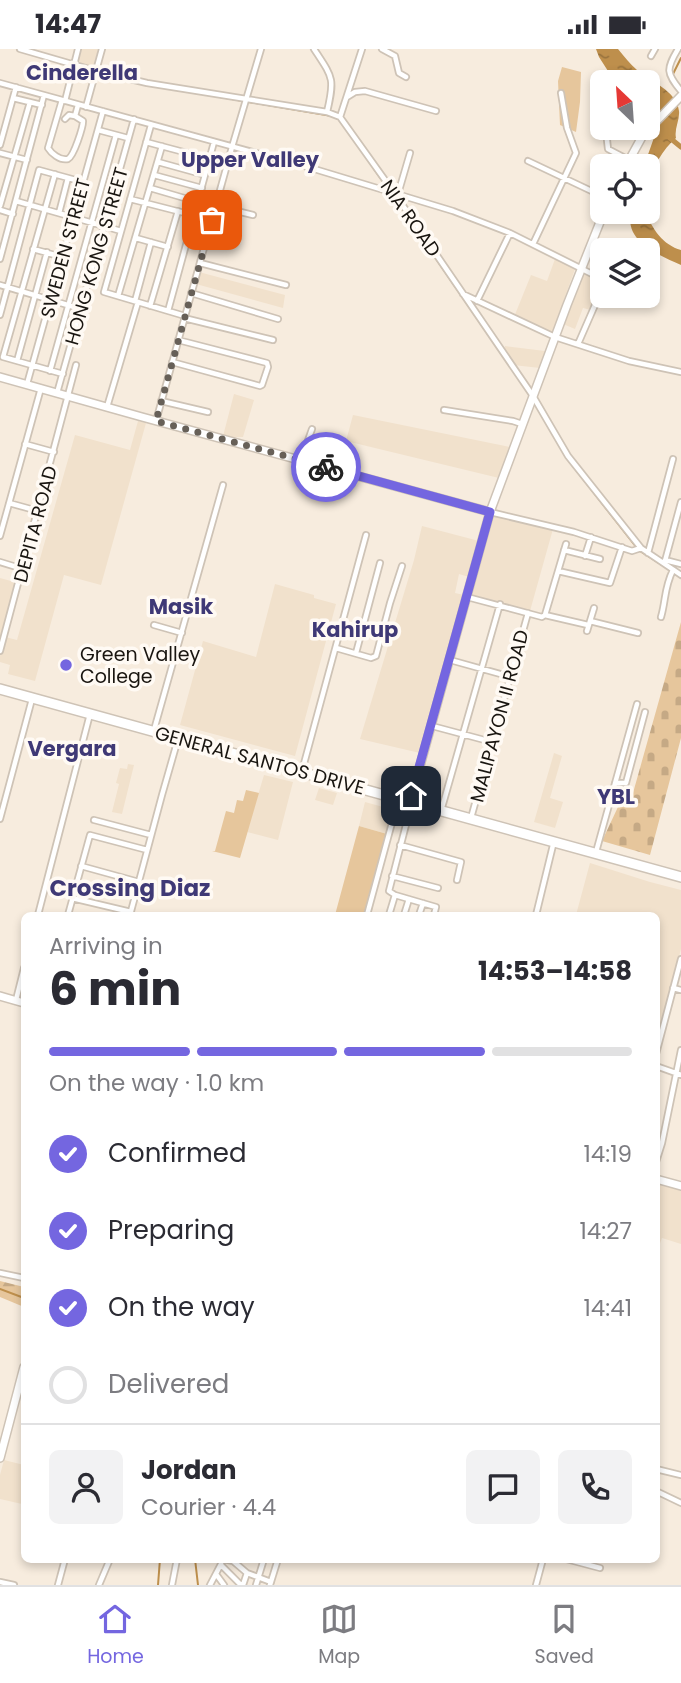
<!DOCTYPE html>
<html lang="en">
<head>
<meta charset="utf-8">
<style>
  :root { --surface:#fff; --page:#f2f2f3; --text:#2b2b33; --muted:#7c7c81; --line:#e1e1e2; --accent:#7466e0 }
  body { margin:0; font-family:Poppins,sans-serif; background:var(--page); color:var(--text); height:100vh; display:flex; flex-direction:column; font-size:26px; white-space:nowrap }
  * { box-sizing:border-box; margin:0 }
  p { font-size:23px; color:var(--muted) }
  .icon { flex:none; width:38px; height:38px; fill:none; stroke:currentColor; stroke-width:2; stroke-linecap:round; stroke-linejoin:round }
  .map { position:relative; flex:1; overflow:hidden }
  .side { position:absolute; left:21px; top:863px; width:639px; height:651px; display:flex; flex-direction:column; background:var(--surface); border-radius:10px; box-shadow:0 4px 10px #0003 }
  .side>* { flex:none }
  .needle { width:46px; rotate:335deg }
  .tools { position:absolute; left:590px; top:21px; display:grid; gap:14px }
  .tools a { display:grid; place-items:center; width:70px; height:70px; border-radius:10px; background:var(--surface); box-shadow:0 4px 10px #0003; font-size:35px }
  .pin { position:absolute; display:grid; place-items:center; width:60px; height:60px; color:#fff; margin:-30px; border-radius:14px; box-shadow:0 4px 10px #0006 }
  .courier { position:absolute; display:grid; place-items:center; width:70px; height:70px; margin:-35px; border:5px solid #7466e0; border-radius:50%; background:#fff; color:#222; box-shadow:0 2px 9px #0007 }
  .head em { font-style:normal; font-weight:700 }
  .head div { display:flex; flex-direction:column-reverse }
  .head { display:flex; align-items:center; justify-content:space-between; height:119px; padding:0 28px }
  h1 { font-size:46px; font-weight:700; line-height:52px }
  .bar { display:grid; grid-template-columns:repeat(4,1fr); gap:10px 7px; align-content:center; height:84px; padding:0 28px }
  .bar i { height:9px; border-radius:5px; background:var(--line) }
  .bar .selected { background:var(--accent) }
  .bar p { grid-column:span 4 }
  .line { display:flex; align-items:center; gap:18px; padding:0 28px; border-top:2px solid var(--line) }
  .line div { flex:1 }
  .round { display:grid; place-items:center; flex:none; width:74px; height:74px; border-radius:10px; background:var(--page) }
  ol { padding:0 28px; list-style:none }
  li { display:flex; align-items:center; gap:21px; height:77px }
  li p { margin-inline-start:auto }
  li .icon { padding:7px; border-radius:50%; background:var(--accent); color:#fff; stroke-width:4 }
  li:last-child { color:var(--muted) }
  li i { width:38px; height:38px; border:4px solid var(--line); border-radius:50% }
  .status { display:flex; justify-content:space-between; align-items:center; height:49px; padding:0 35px; background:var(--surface); direction:ltr }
  .status svg { height:19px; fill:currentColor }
  .menu { display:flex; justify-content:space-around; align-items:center; height:98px; border-top:2px solid var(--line); background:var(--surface); font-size:19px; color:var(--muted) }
  .menu a { display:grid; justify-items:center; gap:4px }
  .menu .selected { color:var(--accent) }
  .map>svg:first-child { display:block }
</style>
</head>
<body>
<div class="status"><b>14:47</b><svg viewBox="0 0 49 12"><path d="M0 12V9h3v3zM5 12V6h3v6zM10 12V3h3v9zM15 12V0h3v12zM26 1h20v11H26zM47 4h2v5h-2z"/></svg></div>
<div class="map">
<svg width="681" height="1536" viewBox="0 0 681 1536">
  <defs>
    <pattern id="forest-firs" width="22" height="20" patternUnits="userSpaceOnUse" patternTransform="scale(1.75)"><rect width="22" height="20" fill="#e6c69c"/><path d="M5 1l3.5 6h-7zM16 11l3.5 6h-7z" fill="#c5a985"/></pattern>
    <pattern id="cemetery-stones" width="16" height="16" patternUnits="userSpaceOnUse" patternTransform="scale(1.75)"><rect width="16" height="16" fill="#e6c69c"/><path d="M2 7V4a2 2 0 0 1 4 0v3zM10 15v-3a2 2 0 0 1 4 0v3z" fill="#c5a985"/></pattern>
    <pattern id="water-ripples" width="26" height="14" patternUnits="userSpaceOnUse" patternTransform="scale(1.75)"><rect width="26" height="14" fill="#be8f4c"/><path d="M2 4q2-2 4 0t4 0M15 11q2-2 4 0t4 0" fill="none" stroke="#9a743e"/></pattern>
  </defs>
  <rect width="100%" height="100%" fill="#f7ecde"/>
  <path fill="#f1e1cc" d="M80 0H98L93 20 76 15Z
    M555 210 575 220 552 284 514 268 531 226 547 232Z
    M582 222 602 231V235L591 261 583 259 575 280 563 275Z
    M199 223 285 246 283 259 196 235Z
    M505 297 545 302 540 319 513 316 505 304Z
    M234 345 254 351 243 388H236L234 390 223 387Z
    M353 366 510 398 499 429 346 392Z
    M138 372 146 374 101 536 64 526 35 632 8 625 10 616 0 613V607L5 588 17 591 75 386 130 401Z
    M493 466 553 480 530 562 471 546Z
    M422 477 479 492 469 528 459 525 455 544 464 546 420 704 360 690 414 511Z
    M0 529 18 534 0 598Z
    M275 535 314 546V549L336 555 295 707 180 676 203 592 256 608Z
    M554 704 562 707 550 749 563 753 555 779 534 773Z
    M128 715 134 716 122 765 112 763 119 735 116 734 120 719 127 720Z
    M264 726 293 733 278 791 247 783Z
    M319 739 337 744 333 756 315 751Z
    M365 753 394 761 387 785 359 777Z
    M590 814 650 833 681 841V900L656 993V866H576Z
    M656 1134 681 1141V1195L662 1189 656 1205Z
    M4 1411 24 1416V1445L22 1455 0 1450V1426Z"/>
  <path fill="#e6c69c" d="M562 18 581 23 580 53 576 83 560 76 558 32Z
    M246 741 259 744 240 809 212 802H215L226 762 234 764 237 751 243 752Z
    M359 777 387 785 365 866H335Z"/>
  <path fill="url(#forest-firs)" d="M0 1232 24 1238V1258L0 1248Z"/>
  <path fill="url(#cemetery-stones)" d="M681 573V689L650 806 602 792 625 743 633 744Z"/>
  <path fill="url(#water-ripples)" d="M596 0H618C624 7 630 15 637 21 650 32 677 42 679 62 680 71 674 80 676 89 663 100 652 119 648 136V117H644L657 80V75L648 65V33H615L599 8Z
    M631 163H646C652 180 663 196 681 201V216C659 206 624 193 631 163Z"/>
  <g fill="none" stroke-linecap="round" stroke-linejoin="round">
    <path stroke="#be8f4c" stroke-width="2" d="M57 13 72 18
      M673 25 681 9
      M135 33 243 52
      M249 53 332 67
      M374 120 389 141
      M395 150 514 323
      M546 373 569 412 637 499
      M640 502 662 516
      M0 1240 24 1249
      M195 1510 198 1536
      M158 1536 160 1510"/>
    <path stroke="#be8f4c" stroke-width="5" d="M670 89 681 98"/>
    <defs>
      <path id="minor" d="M20 0 96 22 147 34 327 63 340 68 395 145 533 347 568 407 641 499 681 526
        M314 0C333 29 335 29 327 63
        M382 0 395 7 399 24 406 28
        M678 0C666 20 666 24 681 42
        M651 7 655 0
        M0 34 311 119 453 162 510 184 602 230
        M347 48 355 43 365 42 436 62
        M13 49 42 56
        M62 51 48 99C51 104 60 112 68 110 74 107 83 78 83 72L75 67 78 56
        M65 52 78 0
        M86 58 102 0
        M340 68 362 0
        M65 70 69 66 75 67
        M151 76 104 243 185 267
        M98 81 128 89
        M607 91 608 100 629 111
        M146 93 210 110
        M0 96 16 38
        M0 104 27 111
        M528 112 602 147
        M158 113 205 126
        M154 126 202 139
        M150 139 198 153
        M398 145 410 104
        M130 150 212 171
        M16 152 121 182
        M0 157 30 53
        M216 157 253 166
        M0 161 13 165
        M59 164 68 129
        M136 189 168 198
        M533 195 576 104 567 79 561 44
        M33 200 62 208
        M0 210 44 46
        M200 214 286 236
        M0 236 81 260
        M191 244 278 270
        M463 245 555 288 629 312 681 323
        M118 247 162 97
        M135 252 151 193
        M477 252 510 184
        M150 257 178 162
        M168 262 214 93
        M0 266 39 121 83 133
        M184 269 273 291
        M578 295 602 240
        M3 308 55 125
        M3 308 63 325
        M17 312 47 203
        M172 313 260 337 262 336 268 318 267 314 178 291
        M50 322 116 86
        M27 335 103 62
        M57 344 134 70
        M161 352 208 363
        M107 358 138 253
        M444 361 513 372 522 375
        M156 372 232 98 261 0
        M25 395 54 403
        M301 411 312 380
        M9 454 38 462
        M490 463 574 483 632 502 641 499
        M0 487 41 339
        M564 501 600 510
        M648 504 673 410
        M585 507 591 488
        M665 511 681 515
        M665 512 681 453
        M0 513 23 520
        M558 522 610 534 622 498
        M467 548 542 568 545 566 588 576
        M545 566 566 495
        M661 568C666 551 664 539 673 521
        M590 572 638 584
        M154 576 182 584
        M587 582 594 559
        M336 599 371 609 376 607 390 554 402 517
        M0 602 76 316
        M356 604 380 514
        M450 611 511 628
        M432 677 492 693
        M154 681 223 436
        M54 701 79 707
        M302 722 366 486
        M615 734H626L645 663
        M441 762 500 555
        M409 764 389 842 395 846 436 858 434 866
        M471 769 528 564
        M0 770 32 650
        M94 771 151 786
        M400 796 461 813 457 831
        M596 803 637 655
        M81 817 139 833
        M392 827 438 839
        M72 849 131 863
        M38 866 90 665
        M68 866 90 786 147 801
        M130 866 162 746 178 690
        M367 866 396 759
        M389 866 395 846
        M404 866 409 850
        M419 866 423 854
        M536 866 554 792
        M673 939 681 941
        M16 951 24 919
        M656 1005 681 910
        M656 1017 681 1026
        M656 1113 662 1094 681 1001
        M0 1224 24 1229
        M656 1420 681 1426
        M656 1442 681 1454
        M223 1510 233 1512 247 1524 271 1533
        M566 1510 600 1519
        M221 1516 241 1536
        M216 1525 224 1536
        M0 1533 14 1536
        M58 1536 65 1510
        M99 1536 110 1510
        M172 1536 177 1510
        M210 1536 221 1515
        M243 1536 247 1524
        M256 1536 264 1510
        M270 1536 278 1510
        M536 1536 543 1510"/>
      <path id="major" d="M626 117 643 86 681 47
        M0 328 142 368 490 463
        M410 753 490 463 567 256 604 163
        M0 947 24 954
        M656 1130 681 1137
        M0 1409 24 1318"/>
      <path id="highway" d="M0 640 681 828
        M387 746 396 759 413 763 423 757
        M398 749 413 741 423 757"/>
    </defs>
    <use href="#minor" stroke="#cec3b6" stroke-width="8"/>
    <use href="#major" stroke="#cec3b6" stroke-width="10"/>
    <use href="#highway" stroke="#cec3b6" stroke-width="12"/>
    <use href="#minor" stroke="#fff" stroke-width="4.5"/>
    <use href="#major" stroke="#fff" stroke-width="7"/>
    <use href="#highway" stroke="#fff" stroke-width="9"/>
  </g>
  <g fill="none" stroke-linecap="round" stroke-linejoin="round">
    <path stroke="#676058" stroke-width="7" stroke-dasharray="0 12.6" d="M212 171 156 372 326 418"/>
    <path stroke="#7466e0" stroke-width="9" d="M326 418 490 463 411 747"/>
  </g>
  <circle fill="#7466e0" stroke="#fffaf4" stroke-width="2.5" cx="66" cy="616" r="7"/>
  <g text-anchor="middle" stroke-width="7" stroke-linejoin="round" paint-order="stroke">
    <g font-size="19" fill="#191510" stroke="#fffaf4">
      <text transform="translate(411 169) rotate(55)" y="7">NIA ROAD</text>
      <text transform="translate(65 199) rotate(-75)" y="7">SWEDEN STREET</text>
      <text transform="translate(96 207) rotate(-74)" y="7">HONG KONG STREET</text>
      <text transform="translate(35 475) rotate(-75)" y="7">DEPITA ROAD</text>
      <text transform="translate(499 667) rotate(-75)" y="7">MALIPAYON II ROAD</text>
      <text transform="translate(260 711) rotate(15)" y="7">GENERAL SANTOS DRIVE</text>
    </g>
    <g font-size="19" fill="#191510" stroke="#fffaf4" text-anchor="start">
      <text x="80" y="612">Green Valley<tspan x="80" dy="22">College</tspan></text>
    </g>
    <g font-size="21" font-weight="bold" fill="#3f3976" stroke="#fffaf4">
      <text x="82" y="31">Cinderella</text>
      <text x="250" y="118">Upper Valley</text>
      <text x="181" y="565">Masik</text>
      <text x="355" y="588">Kahirup</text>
      <text x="72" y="707">Vergara</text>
      <text x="616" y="755">YBL</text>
    </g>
    <g font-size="23" font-weight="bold" fill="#3f3976" stroke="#fffaf4">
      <text x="130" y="847">Crossing Diaz</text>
    </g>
  </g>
</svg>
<div class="tools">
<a><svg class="needle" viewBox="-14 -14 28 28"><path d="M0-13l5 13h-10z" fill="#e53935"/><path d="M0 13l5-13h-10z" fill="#7c7c81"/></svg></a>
<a><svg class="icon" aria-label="locate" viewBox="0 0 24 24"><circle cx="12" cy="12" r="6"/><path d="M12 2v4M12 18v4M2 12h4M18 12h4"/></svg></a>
<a><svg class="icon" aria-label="layers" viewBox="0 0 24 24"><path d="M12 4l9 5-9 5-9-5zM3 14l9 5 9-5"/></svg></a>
</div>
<div class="pin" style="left:212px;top:171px;background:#ea580c"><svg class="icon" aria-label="bag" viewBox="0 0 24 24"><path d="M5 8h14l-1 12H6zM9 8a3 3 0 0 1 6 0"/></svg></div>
<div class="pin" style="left:411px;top:747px;background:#1f2937"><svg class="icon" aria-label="home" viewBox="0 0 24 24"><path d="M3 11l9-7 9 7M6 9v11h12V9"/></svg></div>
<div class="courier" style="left:326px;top:418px"><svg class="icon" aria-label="bike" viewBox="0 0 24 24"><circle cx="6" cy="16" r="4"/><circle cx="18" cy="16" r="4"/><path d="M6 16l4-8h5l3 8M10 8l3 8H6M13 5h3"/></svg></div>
<section class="side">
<div class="head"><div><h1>6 min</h1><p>Arriving in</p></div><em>14:53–14:58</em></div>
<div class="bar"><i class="selected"></i><i class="selected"></i><i class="selected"></i><i></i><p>On the way · 1.0 km</p></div>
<ol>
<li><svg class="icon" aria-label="check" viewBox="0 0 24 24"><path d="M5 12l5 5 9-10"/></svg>Confirmed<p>14:19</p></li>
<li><svg class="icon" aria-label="check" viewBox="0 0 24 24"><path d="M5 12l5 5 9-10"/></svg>Preparing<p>14:27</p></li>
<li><svg class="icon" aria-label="check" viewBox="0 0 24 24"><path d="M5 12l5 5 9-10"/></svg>On the way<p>14:41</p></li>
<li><i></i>Delivered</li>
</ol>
<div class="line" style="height:126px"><a class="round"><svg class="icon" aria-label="person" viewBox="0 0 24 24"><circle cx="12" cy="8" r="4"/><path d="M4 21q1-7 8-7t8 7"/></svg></a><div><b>Jordan</b><p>Courier · 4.4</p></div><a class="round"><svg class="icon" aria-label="chat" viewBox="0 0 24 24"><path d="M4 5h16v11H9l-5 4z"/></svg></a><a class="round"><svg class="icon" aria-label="phone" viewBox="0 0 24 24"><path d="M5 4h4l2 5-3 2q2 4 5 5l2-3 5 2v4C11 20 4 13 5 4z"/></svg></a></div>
</section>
</div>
<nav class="menu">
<a class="selected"><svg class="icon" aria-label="home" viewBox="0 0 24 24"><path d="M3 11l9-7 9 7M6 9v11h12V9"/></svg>Home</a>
<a><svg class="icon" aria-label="map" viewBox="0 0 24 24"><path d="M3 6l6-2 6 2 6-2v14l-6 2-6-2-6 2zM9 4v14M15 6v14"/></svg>Map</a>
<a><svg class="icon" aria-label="saved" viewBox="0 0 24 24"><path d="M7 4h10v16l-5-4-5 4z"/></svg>Saved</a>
</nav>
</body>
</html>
